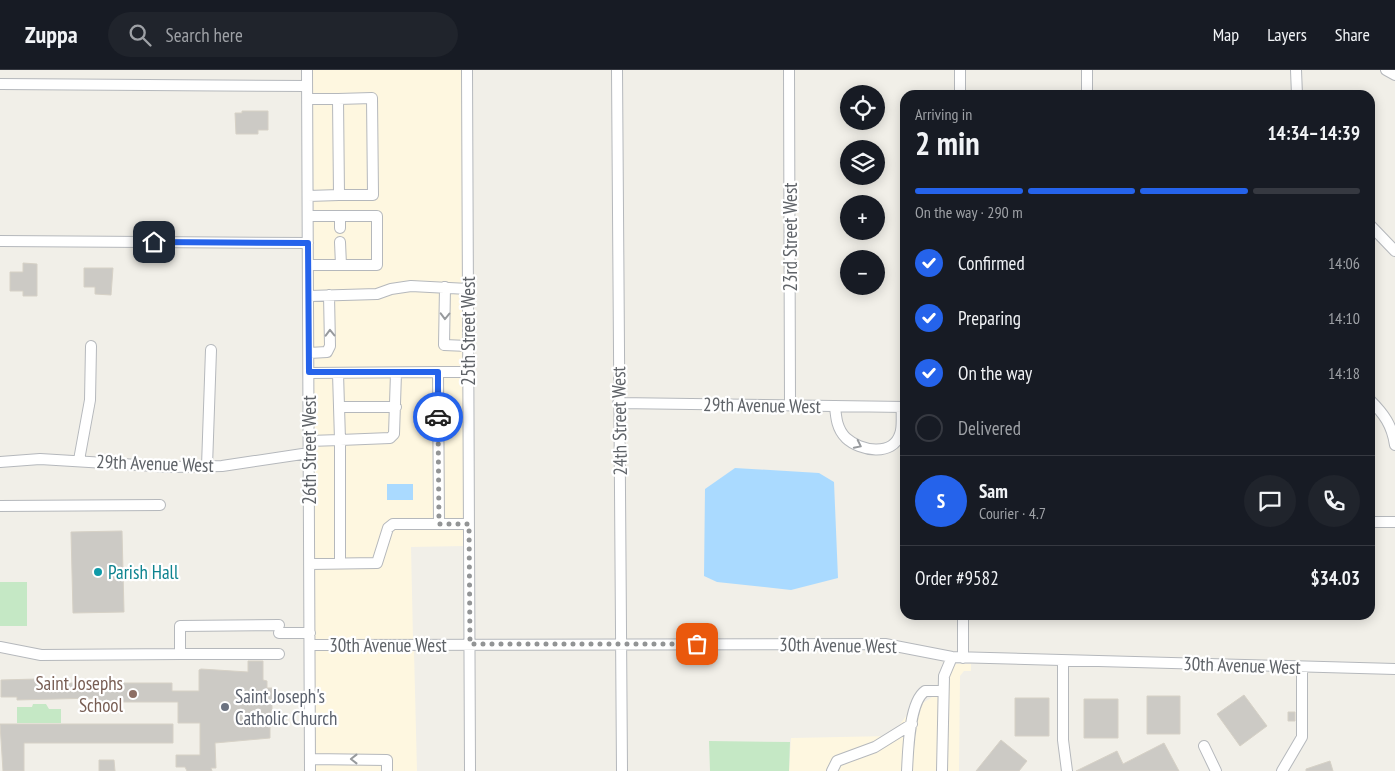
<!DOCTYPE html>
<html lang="en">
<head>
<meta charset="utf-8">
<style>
  :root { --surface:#171b24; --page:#20242c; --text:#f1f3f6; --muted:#9ea1a6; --line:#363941; --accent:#2563eb }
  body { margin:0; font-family:"PT Sans Narrow",sans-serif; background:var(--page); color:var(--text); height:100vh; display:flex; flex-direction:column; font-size:19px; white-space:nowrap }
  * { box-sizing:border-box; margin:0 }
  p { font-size:16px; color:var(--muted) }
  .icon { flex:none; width:28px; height:28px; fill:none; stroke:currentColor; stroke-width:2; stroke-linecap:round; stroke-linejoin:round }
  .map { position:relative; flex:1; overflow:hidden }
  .drawer { position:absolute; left:900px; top:20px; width:475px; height:530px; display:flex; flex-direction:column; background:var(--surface); border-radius:15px; box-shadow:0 2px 12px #0003 }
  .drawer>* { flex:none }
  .buttons { position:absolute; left:840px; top:15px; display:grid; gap:10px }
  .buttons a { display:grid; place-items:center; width:45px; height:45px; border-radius:50%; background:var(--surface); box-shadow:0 2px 12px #0003; font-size:25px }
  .pin { position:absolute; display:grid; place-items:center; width:42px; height:42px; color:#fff; margin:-21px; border-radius:10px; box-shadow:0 2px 8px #0006 }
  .courier { position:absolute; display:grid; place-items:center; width:50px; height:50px; margin:-25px; border:4px solid #2563eb; border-radius:50%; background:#fff; color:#222; box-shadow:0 1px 6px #0007 }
  .summary em { font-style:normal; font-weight:800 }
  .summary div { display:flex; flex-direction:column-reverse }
  .summary { display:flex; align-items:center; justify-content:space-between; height:85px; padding:0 15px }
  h1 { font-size:32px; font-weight:800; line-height:38px }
  .bar { display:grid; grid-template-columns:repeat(4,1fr); gap:8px 5px; align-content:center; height:60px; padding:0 15px }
  .bar i { height:6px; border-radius:4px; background:var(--line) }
  .bar .active { background:var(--accent) }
  .bar p { grid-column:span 4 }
  .line { display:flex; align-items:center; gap:12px; padding:0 15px; border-top:1px solid var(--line) }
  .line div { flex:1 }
  .round { display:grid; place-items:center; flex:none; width:52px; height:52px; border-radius:26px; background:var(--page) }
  ol { padding:0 15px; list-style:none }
  li { display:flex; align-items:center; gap:15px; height:55px }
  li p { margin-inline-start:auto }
  li .icon { padding:5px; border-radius:50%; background:var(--accent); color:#fff; stroke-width:4 }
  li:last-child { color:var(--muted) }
  li i { width:28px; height:28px; border:2px solid var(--line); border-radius:50% }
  header { display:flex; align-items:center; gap:30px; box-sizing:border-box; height:70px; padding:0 25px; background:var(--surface); border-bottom:1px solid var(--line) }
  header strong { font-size:24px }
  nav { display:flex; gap:28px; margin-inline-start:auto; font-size:18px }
  .search { width:350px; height:45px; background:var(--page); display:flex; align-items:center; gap:12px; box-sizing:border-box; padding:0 18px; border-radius:28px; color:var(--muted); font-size:19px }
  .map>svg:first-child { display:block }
</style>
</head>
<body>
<header>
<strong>Zuppa</strong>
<div class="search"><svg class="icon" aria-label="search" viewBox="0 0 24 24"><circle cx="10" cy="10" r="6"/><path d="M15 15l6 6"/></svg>Search here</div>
<nav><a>Map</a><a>Layers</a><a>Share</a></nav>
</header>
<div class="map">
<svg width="1395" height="701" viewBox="0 0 1395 701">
  <rect width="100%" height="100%" fill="#f1efe8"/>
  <path fill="#fef7e0" d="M313 0H462L464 476 411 477 413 569H315Z
    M315 581H414L417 701H315Z
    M956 594H971V601H964L960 606 959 701H789L791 668 891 666 910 641 937 624Z"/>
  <path fill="#c5e8c5" d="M0 512H27V556H0Z
    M33 634H46L49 639H61V653H17V637H32Z
    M709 671 790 672 789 701H710Z"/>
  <path fill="#aadaff" d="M735 398 819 403 834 412 838 508 791 520 717 512 704 506 705 419Z
    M387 414H413V430H387Z"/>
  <path fill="#cccac5" stroke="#d6d1c6" d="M242 41H268V60H258V64H236L235 43H242Z
    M23 193 37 194V226H23V221H10V202H23Z
    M84 198H113L111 225 95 224V217H84Z
    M122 461 124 542 73 543 71 462Z
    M248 591H263V610L267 611V618H272V655H270V668L215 673 216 698H211L212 701H187L185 697H176V685H200V653H178V632H95V628L17 630V627H1V610L37 609V613H172V621H199V600L201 599 248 602Z
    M1244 625 1267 656 1240 676 1217 644Z
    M1147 626H1180V664H1147Z
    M1015 628H1049V666H1015Z
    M1084 629H1118V668H1084Z
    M1288 642H1295V651H1288Z
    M0 654H173V673H24V701H3Z
    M1001 670 1027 691 1019 701H976Z
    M1164 673 1179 701H1076L1117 681 1123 694Z
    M99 690H114L115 701H99Z
    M1330 691 1333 701H1306V699Z"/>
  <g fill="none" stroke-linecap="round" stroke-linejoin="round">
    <defs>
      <path id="minor" d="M307 0 310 701
        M467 0 470 701
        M617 0 622 701
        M789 0 790 335
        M960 0V25
        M1087 0V25
        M1296 0 1297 25
        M1386 0 1395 5
        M0 14 307 16
        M307 29H338L339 125 308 126
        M338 29 372 28 373 125H339
        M308 146H377V195H308
        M340 146V158
        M1370 155 1395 181
        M0 171 308 173
        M340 172 341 195
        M445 217 444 275 468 276
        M309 226 377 224 391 219 411 216 468 219
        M309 283 327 282 330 276 329 225
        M438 302H469
        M309 303 438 302 439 454
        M1370 330C1384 344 1392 355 1395 375
        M618 333 905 337
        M835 336C836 348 837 359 846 368 860 381 893 387 900 364 903 357 901 345 902 337
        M339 337H396
        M309 371 340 370 338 303
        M79 390 90 330 91 276
        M0 392 40 389 171 397 222 396 309 383
        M207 396 211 280
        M0 436 160 435
        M1370 452H1395
        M340 493V370L390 368 394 364 396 303
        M309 494 377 493 388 458 393 454H469
        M963 545V588
        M279 555 180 556V584H279
        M279 563H310
        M310 575 885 574 952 587 1395 599
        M0 577 41 585 180 584
        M1063 591V670L1067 701
        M1204 676 1216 701
        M310 689 387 690V701
        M832 701 837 691 875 677 912 654
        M907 701C908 682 909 632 925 621H943
        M942 701 944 606 952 587
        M1282 701 1302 667V597"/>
    </defs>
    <use href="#minor" stroke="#b5b8bc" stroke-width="12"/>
    <use href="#minor" stroke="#fff" stroke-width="10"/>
  </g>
  <defs><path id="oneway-chevron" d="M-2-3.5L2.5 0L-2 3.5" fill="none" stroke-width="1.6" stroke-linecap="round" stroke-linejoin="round" transform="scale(1.25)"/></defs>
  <g stroke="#979a9d">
    <use href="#oneway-chevron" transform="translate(445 246) rotate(91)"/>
    <use href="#oneway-chevron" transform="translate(330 263) rotate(-91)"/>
    <use href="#oneway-chevron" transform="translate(858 375) rotate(26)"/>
    <use href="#oneway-chevron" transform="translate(354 689) rotate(-180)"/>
  </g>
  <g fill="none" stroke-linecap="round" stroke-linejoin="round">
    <path stroke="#929495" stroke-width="5" stroke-dasharray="0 9" d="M438 347 439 454H469L470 574H697"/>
    <path stroke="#2563eb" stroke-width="6" d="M154 172 308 173 309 302H438V347"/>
  </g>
  <circle fill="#0f9aa8" stroke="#fff" stroke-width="2" cx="98" cy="502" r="5"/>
  <circle fill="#8d6e63" stroke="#fff" stroke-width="2" cx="133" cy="624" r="5"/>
  <circle fill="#6b7280" stroke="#fff" stroke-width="2" cx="225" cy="637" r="5"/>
  <g text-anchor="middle" stroke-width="4.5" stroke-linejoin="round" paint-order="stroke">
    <g font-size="19" fill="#5f6368" stroke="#fff">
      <text transform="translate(790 167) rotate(-90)" y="7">23rd Street West</text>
      <text transform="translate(468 261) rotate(-90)" y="7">25th Street West</text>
      <text transform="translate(762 335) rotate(1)" y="7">29th Avenue West</text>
      <text transform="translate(619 351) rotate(-91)" y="7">24th Street West</text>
      <text transform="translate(309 380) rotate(-90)" y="7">26th Street West</text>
      <text transform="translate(155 393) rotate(2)" y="7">29th Avenue West</text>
      <text x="388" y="582">30th Avenue West</text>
      <text transform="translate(838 575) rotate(1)" y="7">30th Avenue West</text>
      <text transform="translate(1242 595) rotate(2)" y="7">30th Avenue West</text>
    </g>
    <g font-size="19" fill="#0d838f" stroke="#fff" text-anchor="start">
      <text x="108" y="509">Parish Hall</text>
    </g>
    <g font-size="19" fill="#785e54" stroke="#fff" text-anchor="end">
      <text x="123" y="620">Saint Josephs<tspan x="123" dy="22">School</tspan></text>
    </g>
    <g font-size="19" fill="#5b616d" stroke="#fff" text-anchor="start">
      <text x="235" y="633">Saint Joseph's<tspan x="235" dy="22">Catholic Church</tspan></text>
    </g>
  </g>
</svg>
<div class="buttons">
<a><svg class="icon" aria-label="locate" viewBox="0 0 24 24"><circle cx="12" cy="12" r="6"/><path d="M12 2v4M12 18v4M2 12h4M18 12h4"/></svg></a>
<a><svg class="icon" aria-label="layers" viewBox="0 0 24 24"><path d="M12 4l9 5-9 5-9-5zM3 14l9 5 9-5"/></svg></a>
<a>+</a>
<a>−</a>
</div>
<div class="pin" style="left:697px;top:574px;background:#ea580c"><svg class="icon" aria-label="bag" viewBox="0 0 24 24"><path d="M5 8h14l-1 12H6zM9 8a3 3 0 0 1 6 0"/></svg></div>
<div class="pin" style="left:154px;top:172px;background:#1f2937"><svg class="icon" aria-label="home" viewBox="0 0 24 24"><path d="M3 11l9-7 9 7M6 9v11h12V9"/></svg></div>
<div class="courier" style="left:438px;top:347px"><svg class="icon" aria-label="car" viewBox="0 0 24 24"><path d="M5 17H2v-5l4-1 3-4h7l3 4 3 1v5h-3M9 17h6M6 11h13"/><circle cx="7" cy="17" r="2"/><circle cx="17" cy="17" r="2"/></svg></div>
<section class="drawer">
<div class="summary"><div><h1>2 min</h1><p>Arriving in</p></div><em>14:34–14:39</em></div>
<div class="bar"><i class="active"></i><i class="active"></i><i class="active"></i><i></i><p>On the way · 290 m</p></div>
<ol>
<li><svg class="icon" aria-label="check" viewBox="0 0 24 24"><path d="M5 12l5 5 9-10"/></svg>Confirmed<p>14:06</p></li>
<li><svg class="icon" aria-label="check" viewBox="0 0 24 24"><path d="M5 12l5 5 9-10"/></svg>Preparing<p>14:10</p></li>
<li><svg class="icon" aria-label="check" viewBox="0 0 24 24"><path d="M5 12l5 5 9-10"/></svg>On the way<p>14:18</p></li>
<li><i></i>Delivered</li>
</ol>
<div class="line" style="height:90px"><b class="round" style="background:var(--accent);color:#fff">S</b><div><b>Sam</b><p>Courier · 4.7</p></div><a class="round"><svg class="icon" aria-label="chat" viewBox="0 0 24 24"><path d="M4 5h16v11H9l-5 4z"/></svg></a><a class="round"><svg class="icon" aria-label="phone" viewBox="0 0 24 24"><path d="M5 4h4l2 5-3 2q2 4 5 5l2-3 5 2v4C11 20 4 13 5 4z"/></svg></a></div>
<div class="line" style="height:65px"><div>Order #9582</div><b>$34.03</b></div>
</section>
</div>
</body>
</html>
